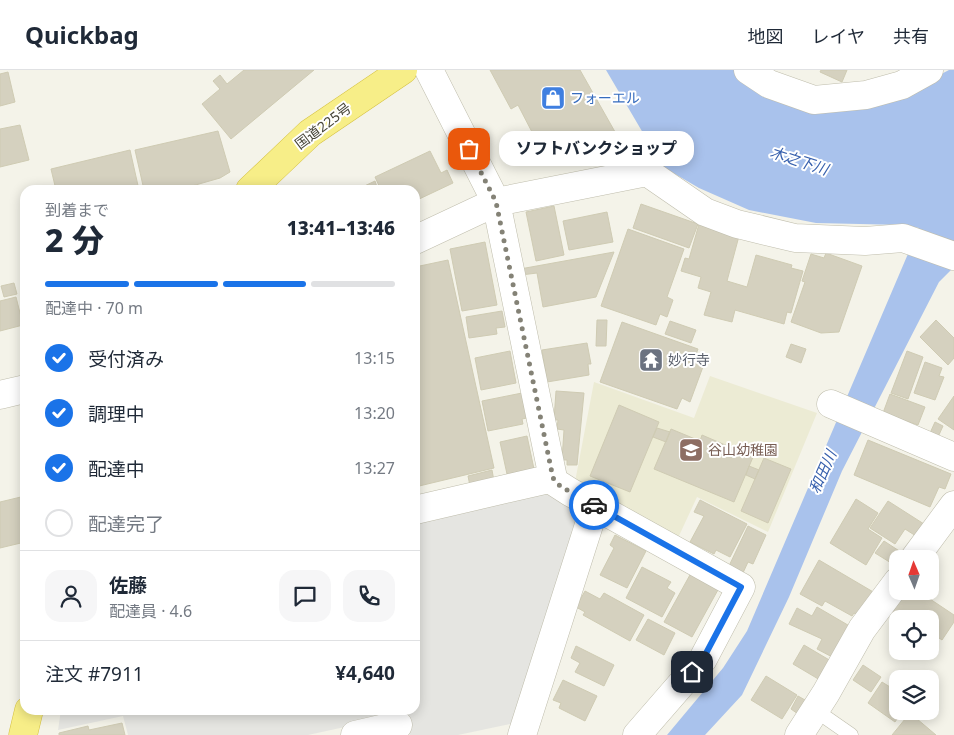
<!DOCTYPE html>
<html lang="ja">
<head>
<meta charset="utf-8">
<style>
  :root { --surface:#fff; --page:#f6f6f7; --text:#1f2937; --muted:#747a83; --line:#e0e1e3; --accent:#1a73e8 }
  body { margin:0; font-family:"Noto Sans","Noto Sans JP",sans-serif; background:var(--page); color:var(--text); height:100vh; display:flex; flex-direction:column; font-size:19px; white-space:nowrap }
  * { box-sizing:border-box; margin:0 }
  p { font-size:16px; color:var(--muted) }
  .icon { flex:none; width:28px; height:28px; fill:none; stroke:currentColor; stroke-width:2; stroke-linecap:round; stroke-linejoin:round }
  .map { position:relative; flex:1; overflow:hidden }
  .side { position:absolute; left:20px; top:115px; width:400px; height:530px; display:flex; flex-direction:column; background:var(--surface); border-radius:15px; box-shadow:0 2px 12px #0003 }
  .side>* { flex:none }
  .needle { width:32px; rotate:358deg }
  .buttons { position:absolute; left:889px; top:480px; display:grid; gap:10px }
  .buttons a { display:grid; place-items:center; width:50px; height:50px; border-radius:10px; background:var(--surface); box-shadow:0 2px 12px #0003; font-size:25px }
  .pin { position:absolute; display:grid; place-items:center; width:42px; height:42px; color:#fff; margin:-21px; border-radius:10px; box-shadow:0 2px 8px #0006 }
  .courier { position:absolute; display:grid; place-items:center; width:50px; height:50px; margin:-25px; border:4px solid #1a73e8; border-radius:50%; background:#fff; color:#222; box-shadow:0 1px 6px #0007 }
  .bubble { position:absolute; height:35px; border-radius:15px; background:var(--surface); box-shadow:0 2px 12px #0003; font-size:16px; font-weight:800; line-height:35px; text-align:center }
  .head em { font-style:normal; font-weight:800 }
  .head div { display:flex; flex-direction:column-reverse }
  .head { display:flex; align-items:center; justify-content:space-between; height:85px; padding:0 25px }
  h1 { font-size:32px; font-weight:800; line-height:38px }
  .bar { display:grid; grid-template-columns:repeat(4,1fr); gap:8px 5px; align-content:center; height:60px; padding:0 25px }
  .bar i { height:6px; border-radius:4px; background:var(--line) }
  .bar .selected { background:var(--accent) }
  .bar p { grid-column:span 4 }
  .line { display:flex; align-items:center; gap:12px; padding:0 25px; border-top:1px solid var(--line) }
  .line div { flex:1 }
  .round { display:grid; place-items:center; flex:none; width:52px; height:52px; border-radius:15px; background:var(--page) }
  ol { padding:0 25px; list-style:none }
  li { display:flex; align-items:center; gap:15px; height:55px }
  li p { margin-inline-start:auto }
  li .icon { padding:5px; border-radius:50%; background:var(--accent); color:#fff; stroke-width:4 }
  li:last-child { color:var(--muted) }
  li i { width:28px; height:28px; border:2px solid var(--line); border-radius:50% }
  header { display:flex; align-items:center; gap:30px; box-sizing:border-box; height:70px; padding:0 25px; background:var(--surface); border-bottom:1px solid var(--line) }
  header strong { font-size:24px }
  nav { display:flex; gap:28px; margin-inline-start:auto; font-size:18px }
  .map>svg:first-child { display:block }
</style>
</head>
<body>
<header>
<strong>Quickbag</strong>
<nav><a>地図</a><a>レイヤ</a><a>共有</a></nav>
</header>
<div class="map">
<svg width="954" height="665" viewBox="0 0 954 665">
  <rect width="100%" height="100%" fill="#f4f3e9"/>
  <path fill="#ecebd4" d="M710 306 817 343 768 462 697 427 678 468 575 412 594 312 694 348Z"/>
  <path fill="#e5e5e1" d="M539 420 578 440 582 450 515 653 458 665H410L404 640H415V448Z
    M61 640H381L377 650 308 665H128L123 646 58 660Z"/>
  <path fill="#a9c2ec" d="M606 0H736L772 29 901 25 949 0H954V197L939 212 842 401 789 527 742 625 705 665H667L723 598 747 561 919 158 903 155 816 153 749 140 699 118 663 97Z"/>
  <path fill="#d5d1bf" stroke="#cfcbb3" d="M244 0H314L231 69 202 34 220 19 213 11 220 5 227 14Z
    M490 0H580L623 76 547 91 518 35 511 39Z
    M821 0H847L842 12 820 2Z
    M8 2 15 32 0 36V4Z
    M20 55 29 90 0 97V59Z
    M218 61 230 102 220 108 178 120H144L135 80Z
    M130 80 139 120H56L51 99Z
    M430 81 441 103 447 100 453 113 415 131V120H381L375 107Z
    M375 111 378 120H356Z
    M641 134 698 154 689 178 633 158Z
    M554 136 564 185 536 191 526 142Z
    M607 142 613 172 569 180 563 151Z
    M699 154 739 166 727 211 747 217 756 185 792 195 791 198 803 201 791 243 787 242 784 254 735 240 732 252 704 245 711 222 698 218 701 207 681 201 685 188 689 189Z
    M628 159 684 179 667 227 673 230 667 247 660 244 656 255 601 236Z
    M485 172 497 235 462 241 450 179Z
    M614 182 596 227 543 237 537 203 521 205 520 199Z
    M826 183 862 196 839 262 821 263 791 252 805 212 802 211 811 184 824 188Z
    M448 190 494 398 415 417V197Z
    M14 213 17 224 4 227 1 216Z
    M16 227 23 255 0 261V231Z
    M502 241 505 257 496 258 497 264 469 268 466 247Z
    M597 250H607L606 276H596Z
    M936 250 954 268V288L948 295 920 267Z
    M670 251 696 260 691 273 665 264Z
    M622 252 698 279 694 290 704 294 690 332 682 328 677 339 600 312Z
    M587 273 591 294H588L589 305 547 312 542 280Z
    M791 274 806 279 801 293 786 287Z
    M510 281 516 313 481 320 475 288Z
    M907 281 923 287 908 329 891 323Z
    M925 292 942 298 939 306 944 307 935 330 914 323Z
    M556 321 584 323 577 395H567V390H562L564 360 557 359 558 350H554Z
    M522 323 527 348 522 349 523 354 488 361 482 331Z
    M890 324 925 337 918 355 883 343Z
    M954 326V360L938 349Z
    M619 335 659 352 630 422 590 406Z
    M935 352 943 356 938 367 930 363Z
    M657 358 670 362 666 372 653 367Z
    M671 359 700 371 702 365 753 387 734 432 654 399Z
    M527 366 534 399 507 404 500 372Z
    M868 370 951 404 945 419 939 417 930 437 854 405Z
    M764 388 791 399 768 453 741 441Z
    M749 396 759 400 755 409 746 405Z
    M492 400 494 411 470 416 468 406Z
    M25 426V472L0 478V432Z
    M856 429 878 443 868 459 882 468 866 495 830 473Z
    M700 430 747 454 730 487 716 480 714 484 690 472 704 446 694 442Z
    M888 431 924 454 916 466 905 459 895 474 870 458Z
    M748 456 766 465 753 494 748 492 742 505 728 498Z
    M615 465 646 481 627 518 600 505 614 478 610 475Z
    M884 471 904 484 901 489H898L896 496 875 483Z
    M819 490 875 523 861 547 854 543 852 546 825 531 822 536 800 524Z
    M642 497 671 512 667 518 675 523 662 547 626 528Z
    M691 503 719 518 692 567 664 552Z
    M585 521 600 529 604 523 644 545 630 571 583 545 585 542 576 537Z
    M906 521H918L954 545V552L942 570 930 562V549H902L892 542Z
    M817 537 853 558 836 589 817 579 822 569 789 554 797 538 812 546Z
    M648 549 675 563 664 585 636 570Z
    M804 575 831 591 820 610 793 594Z
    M576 576 614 595 604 616 575 602 580 593 571 588Z
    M863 595 881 607 871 622 853 610Z
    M766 606 797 625 782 649 751 630Z
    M563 610 597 626 585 651 559 638 561 633 553 630Z
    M882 612 898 622V641H902L895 652 868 633Z
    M798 626 805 630 798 644 791 639Z
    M910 643 936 665H892Z
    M122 653 125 665H59V663L88 656 89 660Z"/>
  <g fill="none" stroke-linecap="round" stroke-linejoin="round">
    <defs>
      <path id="service" d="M815 640 851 665"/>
      <path id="minor" d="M429 0 496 132 553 408 556 413 570 422 741 517 703 589 637 665
        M748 0 769 14 814 30 866 25 902 15 929 0
        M415 170 496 132 647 102 705 142 737 154 795 168 865 171 903 168 954 186
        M0 325 25 319
        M831 334 954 387
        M415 440 553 408
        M914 489 954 435
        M355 665 398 655
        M522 665 595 436
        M799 665 826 623 862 559 898 511"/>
      <path id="trunk" d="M250 120 310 63 403 0
        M23 665 29 640"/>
    </defs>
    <use href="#service" stroke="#bfbdac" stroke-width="15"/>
    <use href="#minor" stroke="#bfbdac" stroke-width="29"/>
    <use href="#trunk" stroke="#d5c142" stroke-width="29"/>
    <use href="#service" stroke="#fff" stroke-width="14"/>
    <use href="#minor" stroke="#fff" stroke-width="28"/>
    <use href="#trunk" stroke="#f7ee88" stroke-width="28"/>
  </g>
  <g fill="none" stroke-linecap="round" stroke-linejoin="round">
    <path stroke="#848276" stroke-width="5" stroke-dasharray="0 9" d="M469 79 496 132 553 408 560 416 594 435"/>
    <path stroke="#1a73e8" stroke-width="6" d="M594 435 741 517 703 589 692 602"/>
  </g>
  <defs>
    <symbol id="shop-square" viewBox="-11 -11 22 22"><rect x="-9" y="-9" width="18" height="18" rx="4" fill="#3f7fe0" stroke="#fff"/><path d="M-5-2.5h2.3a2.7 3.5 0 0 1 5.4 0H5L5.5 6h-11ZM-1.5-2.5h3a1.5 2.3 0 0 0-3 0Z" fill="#fff"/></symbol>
    <symbol id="temple-square" viewBox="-11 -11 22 22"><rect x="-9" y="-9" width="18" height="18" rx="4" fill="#6b7280" stroke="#fff"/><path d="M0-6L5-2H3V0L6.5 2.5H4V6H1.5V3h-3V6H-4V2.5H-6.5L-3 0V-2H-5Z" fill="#fff"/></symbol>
    <symbol id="school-square" viewBox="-11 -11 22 22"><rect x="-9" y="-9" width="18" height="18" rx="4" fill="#8d6e63" stroke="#fff"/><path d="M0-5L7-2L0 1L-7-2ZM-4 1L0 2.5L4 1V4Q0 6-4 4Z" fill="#fff"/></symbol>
  </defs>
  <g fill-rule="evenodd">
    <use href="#shop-square" x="539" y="14" width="28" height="28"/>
    <use href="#temple-square" x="637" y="276" width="28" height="28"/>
    <use href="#school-square" x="677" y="366" width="28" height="28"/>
  </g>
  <g text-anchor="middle" stroke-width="4" stroke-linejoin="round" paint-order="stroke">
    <g font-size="14" fill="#366cbe" stroke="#fff" text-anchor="start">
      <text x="570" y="33">フォーエル</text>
    </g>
    <g font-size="14" fill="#474538" stroke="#fff">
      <text transform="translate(323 56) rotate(-37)" y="5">国道225号</text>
    </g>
    <g font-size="14" fill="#5b616d" stroke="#fff" text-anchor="start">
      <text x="668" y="295">妙行寺</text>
    </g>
    <g font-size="14" fill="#785e54" stroke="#fff" text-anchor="start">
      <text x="708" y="385">谷山幼稚園</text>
    </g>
    <g font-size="15" font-style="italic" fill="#3760ad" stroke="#fff">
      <text transform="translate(799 91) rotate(18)" y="5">木之下川</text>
      <text transform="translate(823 402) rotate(-66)" y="5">和田川</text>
    </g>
  </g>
</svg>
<div class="buttons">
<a><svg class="needle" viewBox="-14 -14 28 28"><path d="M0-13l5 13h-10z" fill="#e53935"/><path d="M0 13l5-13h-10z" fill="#747a83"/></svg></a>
<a><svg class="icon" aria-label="locate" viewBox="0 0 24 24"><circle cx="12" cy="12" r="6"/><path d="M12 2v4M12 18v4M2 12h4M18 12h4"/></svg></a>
<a><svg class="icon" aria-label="layers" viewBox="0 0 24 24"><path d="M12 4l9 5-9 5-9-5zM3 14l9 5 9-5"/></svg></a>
</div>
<div class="pin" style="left:469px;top:79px;background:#ea580c"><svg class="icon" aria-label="bag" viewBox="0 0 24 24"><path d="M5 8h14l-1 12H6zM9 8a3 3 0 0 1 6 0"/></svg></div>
<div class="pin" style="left:692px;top:602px;background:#1f2937"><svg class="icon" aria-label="home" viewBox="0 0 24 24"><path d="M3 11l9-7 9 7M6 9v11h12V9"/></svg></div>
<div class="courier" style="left:594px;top:435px"><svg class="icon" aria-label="car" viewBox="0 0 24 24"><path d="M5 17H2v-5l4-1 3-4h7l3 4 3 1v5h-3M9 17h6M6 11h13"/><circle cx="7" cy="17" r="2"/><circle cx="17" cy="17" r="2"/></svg></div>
<div class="bubble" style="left:499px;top:61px;width:195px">ソフトバンクショップ</div>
<section class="side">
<div class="head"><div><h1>2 分</h1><p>到着まで</p></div><em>13:41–13:46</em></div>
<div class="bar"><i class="selected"></i><i class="selected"></i><i class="selected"></i><i></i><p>配達中 · 70 m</p></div>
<ol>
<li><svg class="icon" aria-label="check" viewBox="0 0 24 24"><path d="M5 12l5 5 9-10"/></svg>受付済み<p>13:15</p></li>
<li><svg class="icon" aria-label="check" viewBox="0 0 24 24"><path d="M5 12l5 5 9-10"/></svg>調理中<p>13:20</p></li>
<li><svg class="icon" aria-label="check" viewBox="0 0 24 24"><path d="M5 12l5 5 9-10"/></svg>配達中<p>13:27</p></li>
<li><i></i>配達完了</li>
</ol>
<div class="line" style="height:90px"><a class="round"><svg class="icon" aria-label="person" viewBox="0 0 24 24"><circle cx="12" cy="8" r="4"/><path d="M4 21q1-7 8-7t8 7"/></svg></a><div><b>佐藤</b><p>配達員 · 4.6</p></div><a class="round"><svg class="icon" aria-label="chat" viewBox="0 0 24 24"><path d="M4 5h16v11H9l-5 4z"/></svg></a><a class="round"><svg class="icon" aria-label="phone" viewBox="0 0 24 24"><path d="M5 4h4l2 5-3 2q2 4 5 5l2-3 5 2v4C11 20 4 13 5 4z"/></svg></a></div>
<div class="line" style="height:65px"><div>注文 #7911</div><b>¥4,640</b></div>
</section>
</div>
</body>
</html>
